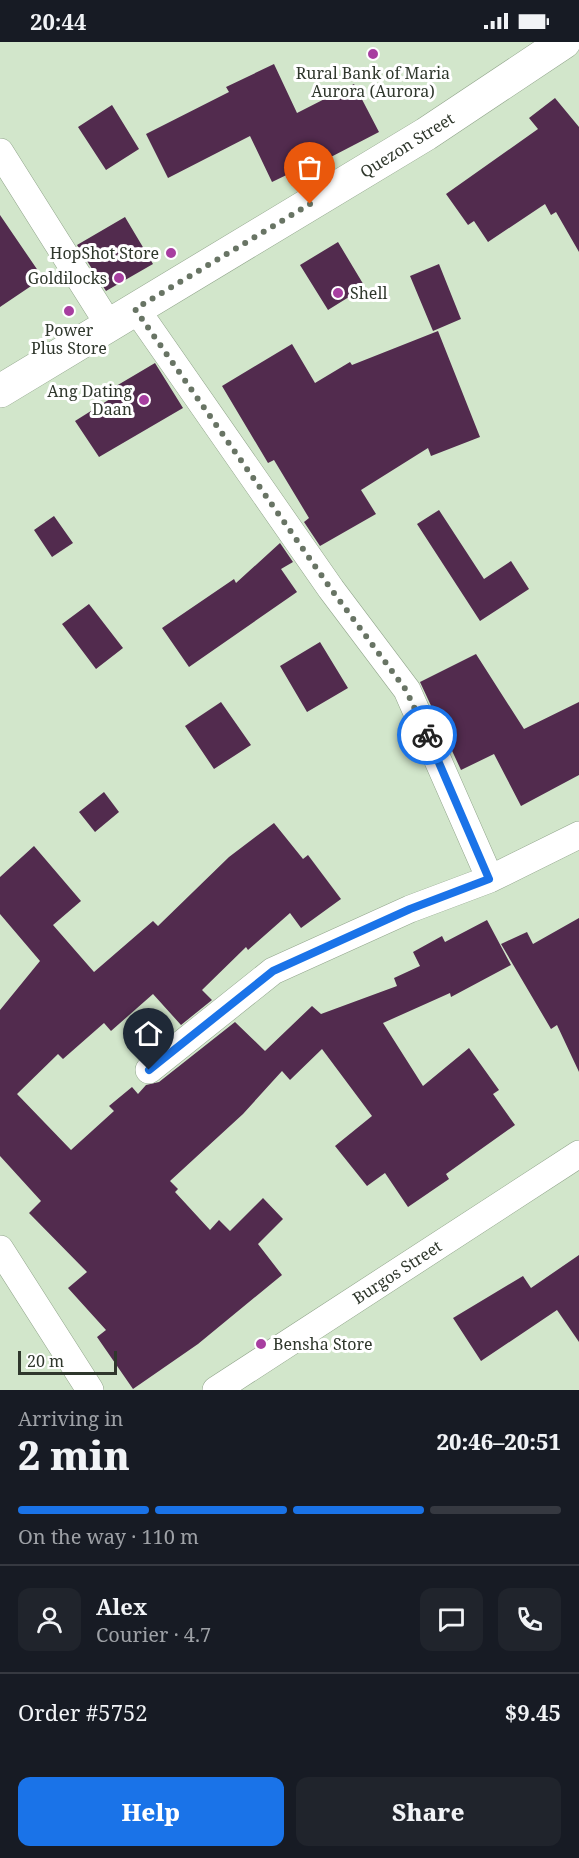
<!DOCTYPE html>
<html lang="en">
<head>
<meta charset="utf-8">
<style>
  :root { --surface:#171b24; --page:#20242c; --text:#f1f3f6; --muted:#9ea1a6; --line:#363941; --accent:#1a73e8 }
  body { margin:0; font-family:"Noto Serif",serif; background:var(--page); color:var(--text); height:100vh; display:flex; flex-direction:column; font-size:22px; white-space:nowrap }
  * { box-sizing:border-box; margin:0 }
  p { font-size:20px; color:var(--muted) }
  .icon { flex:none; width:33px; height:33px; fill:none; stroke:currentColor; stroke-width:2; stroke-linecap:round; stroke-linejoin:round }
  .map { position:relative; height:1348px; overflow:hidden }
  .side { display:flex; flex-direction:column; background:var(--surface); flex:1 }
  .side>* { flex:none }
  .scale { position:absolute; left:18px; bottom:15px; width:99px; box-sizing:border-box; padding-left:6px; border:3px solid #2f372c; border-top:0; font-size:16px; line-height:21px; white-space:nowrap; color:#2f372c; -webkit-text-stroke:4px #fff; paint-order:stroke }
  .pin { position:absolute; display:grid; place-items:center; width:51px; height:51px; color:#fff; margin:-62px -26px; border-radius:50% 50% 50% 0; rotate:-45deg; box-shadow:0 0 6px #0007 }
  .pin .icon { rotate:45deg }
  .courier { position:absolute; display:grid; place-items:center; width:60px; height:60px; margin:-30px; border:4px solid #1a73e8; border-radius:50%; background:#fff; color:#222; box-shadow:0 2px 8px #0007 }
  .summary em { font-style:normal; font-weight:800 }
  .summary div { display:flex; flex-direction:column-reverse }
  .summary { display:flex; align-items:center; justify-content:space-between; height:102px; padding:0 18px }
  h1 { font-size:39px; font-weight:800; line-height:45px }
  .bar { display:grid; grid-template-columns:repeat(4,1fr); gap:9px 6px; align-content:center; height:72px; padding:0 18px }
  .bar i { height:8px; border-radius:4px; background:var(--line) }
  .bar .active { background:var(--accent) }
  .bar p { grid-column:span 4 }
  .line { display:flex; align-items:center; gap:15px; padding:0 18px; border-top:2px solid var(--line) }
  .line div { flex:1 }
  .round { display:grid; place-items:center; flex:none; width:63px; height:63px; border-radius:12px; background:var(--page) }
  .action { display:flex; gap:12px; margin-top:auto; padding:12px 18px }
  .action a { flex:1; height:69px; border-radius:12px; background:var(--accent); color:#fff; font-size:24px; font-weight:800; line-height:69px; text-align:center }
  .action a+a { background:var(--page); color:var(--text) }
  .status { display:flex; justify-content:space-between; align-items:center; height:42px; padding:0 30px; background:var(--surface); direction:ltr }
  .status svg { height:16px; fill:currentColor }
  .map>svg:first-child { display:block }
</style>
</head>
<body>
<div class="status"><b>20:44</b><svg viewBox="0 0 49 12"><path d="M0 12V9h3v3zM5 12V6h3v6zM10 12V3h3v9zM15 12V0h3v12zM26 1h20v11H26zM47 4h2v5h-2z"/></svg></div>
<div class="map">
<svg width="579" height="1348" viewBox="0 0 579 1348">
  <rect width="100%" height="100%" fill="#d2e6cb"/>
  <path fill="#522b4e" d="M274 22 297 71 354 42 379 90 327 117 326 114 272 140 250 94 168 136 146 92 229 50 226 45Z
    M555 56 579 85V210L556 170 551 173 545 162 488 200 474 179 468 183 446 152 538 87 529 76Z
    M112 63 139 107 106 128 78 85Z
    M0 173 43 236 0 265Z
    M125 175 153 222 106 249 77 203Z
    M338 200 365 245 328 268 300 223Z
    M439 222 461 277 433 289 410 234Z
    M438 289 480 395 431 414 428 406 361 448 376 472 320 504 304 480 309 476 274 418 268 421 222 344 292 302 315 341 350 320 352 323Z
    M155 321 183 366 99 415 75 379 110 357 106 350Z
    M439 468 484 537 511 519 529 547 480 579 417 482Z
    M54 474 73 501 52 515 34 488Z
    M280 501 293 520 281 527 297 550 189 625 162 586 234 537 236 541Z
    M89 562 123 606 96 627 62 582Z
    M320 600 348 646 307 670 280 624Z
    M476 612 524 687 579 660V733L521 764 494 712 461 728 420 640Z
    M221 660 251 703 214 727 185 684Z
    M104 750 119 770 95 790 79 770Z
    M274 781 303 817 308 813 341 857 301 886 290 871 248 908 246 905 202 948 212 958 181 983 153 952 111 989 104 981 63 1017 58 1012 17 1052 71 1108 114 1069 109 1064 132 1045 138 1052 146 1043 159 1040 235 980 265 1009 312 964 321 972 397 944 394 936 420 924 413 910 442 894 445 900 487 878 511 923 451 955 450 951 383 981 423 1044 469 1006 499 1048 493 1052 515 1083 446 1132 449 1137 408 1165 385 1131 367 1144 335 1104 372 1074 322 1007 290 1038 282 1029 243 1072 170 1139 178 1147 175 1150 210 1188 219 1178 230 1189 263 1156 283 1177 258 1202 282 1233 198 1302 133 1347 97 1295 106 1288 68 1246 87 1230 29 1171 41 1159 0 1114V968L40 919 0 872V835L34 804 81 859 53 883 94 930 153 879 158 884 229 815Z
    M579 876V1030L557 983 551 987 501 902 527 890 533 902Z
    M579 1213V1300L557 1268 481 1319 453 1276 523 1234 531 1246Z"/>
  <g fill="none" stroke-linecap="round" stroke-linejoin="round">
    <defs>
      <path id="minor" d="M0 110 109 283
        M136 267 331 547 407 648 490 837
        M149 1028 273 929 410 867 490 837 579 793
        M0 1207 90 1348
        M216 1348 579 1112"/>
      <path id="primary" d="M0 349 426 92 564 0"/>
    </defs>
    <use href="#minor" stroke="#91a58b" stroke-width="28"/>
    <use href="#primary" stroke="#91a58b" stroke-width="34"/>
    <use href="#minor" stroke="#fff" stroke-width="27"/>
    <use href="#primary" stroke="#fff" stroke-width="33"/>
  </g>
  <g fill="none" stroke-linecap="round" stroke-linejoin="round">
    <path stroke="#687464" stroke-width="6" stroke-dasharray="0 10.8" d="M310 162 135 267 331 547 406 648 427 693"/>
    <path stroke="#1a73e8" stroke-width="8" d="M149 1028 273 929 410 867 489 837 427 693"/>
  </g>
  <g fill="#a73ea0" stroke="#fff" stroke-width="2">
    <circle cx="373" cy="12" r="6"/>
    <circle cx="171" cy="211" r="6"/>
    <circle cx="119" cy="236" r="6"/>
    <circle cx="338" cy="251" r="6"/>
    <circle cx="69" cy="269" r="6"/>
    <circle cx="144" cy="358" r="6"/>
    <circle cx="261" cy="1302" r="6"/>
  </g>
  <g text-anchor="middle" stroke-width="6" stroke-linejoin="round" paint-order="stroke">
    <g font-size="16" fill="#2f372c" stroke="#fff" text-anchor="end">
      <text x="373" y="37" text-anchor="middle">Rural Bank of Maria<tspan x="373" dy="18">Aurora (Aurora)</tspan></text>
      <text x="159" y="217">HopShot Store</text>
      <text x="107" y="242">Goldilocks</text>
      <text x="350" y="257" text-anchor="start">Shell</text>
      <text x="69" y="294" text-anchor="middle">Power<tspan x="69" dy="18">Plus Store</tspan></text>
      <text x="132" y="355">Ang Dating<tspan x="132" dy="18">Daan</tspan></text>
      <text x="273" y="1308" text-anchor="start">Bensha Store</text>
    </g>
    <g font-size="16" fill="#2f372c" stroke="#fff">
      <text transform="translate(407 103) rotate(-32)" y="6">Quezon Street</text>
      <text transform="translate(397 1230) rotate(-33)" y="6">Burgos Street</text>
    </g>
  </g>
</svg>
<div class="scale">20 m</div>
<div class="pin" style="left:310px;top:162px;background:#ea580c"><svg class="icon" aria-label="bag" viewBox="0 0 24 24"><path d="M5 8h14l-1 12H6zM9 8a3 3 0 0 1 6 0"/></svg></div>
<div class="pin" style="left:149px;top:1028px;background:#1f2937"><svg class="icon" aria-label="home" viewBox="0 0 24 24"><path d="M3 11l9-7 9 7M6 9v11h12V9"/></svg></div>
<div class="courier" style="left:427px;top:693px"><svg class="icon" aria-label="bike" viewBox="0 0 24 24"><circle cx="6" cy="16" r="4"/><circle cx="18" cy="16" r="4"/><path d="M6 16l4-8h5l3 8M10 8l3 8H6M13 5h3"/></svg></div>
</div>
<section class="side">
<div class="summary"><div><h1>2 min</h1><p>Arriving in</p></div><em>20:46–20:51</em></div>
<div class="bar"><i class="active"></i><i class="active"></i><i class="active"></i><i></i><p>On the way · 110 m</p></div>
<div class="line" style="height:108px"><a class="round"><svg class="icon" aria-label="person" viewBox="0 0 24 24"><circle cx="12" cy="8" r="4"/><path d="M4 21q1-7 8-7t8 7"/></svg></a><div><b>Alex</b><p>Courier · 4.7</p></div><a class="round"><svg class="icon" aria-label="chat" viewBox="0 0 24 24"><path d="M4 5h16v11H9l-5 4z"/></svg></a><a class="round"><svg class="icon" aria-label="phone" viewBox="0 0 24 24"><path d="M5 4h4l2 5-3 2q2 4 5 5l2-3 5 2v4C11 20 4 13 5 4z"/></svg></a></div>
<div class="line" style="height:78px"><div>Order #5752</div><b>$9.45</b></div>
<div class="action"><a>Help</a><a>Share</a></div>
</section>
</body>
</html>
